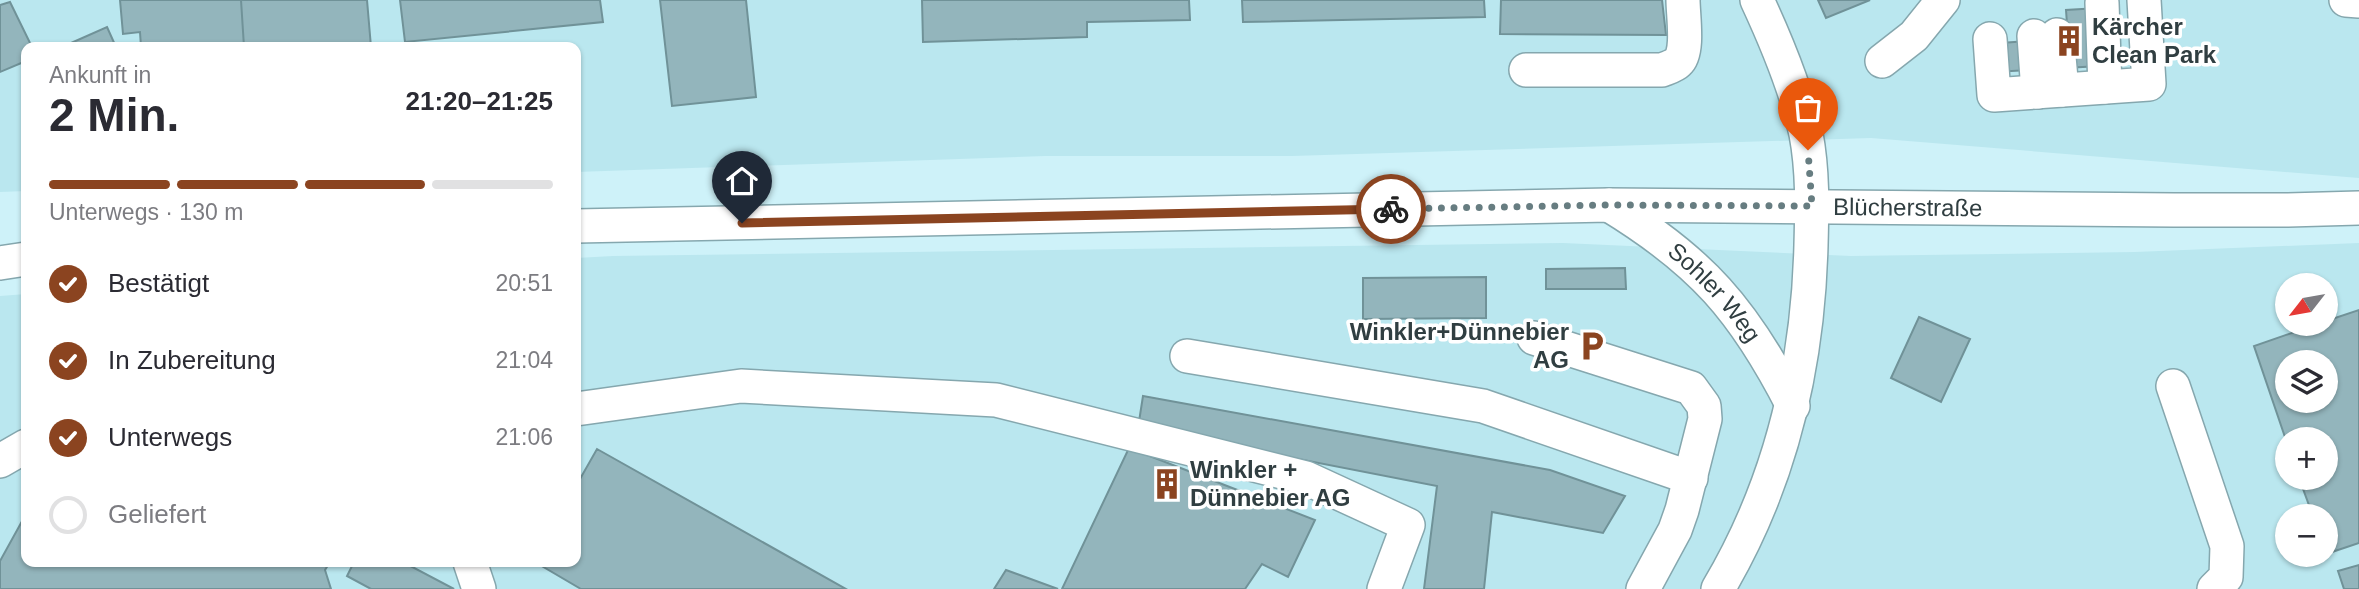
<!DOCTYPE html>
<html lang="de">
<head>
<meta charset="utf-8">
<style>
  :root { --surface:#fff; --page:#f7f7f7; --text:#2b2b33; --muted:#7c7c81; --line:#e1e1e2; --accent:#8b4420 }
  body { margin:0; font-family:Arial,sans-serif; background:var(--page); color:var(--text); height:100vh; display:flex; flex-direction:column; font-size:26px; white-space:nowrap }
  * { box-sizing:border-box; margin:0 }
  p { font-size:23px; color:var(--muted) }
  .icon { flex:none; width:38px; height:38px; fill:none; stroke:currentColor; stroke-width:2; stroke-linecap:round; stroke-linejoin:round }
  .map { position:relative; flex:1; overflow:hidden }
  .side { position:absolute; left:21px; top:42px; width:560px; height:525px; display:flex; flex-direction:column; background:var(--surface); border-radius:14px; box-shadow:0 2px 5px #0004 }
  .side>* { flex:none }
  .needle { width:46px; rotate:239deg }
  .fabs { position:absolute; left:2275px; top:273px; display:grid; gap:14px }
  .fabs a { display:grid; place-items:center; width:63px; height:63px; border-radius:50%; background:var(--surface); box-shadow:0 2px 5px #0004; font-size:35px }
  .pin { position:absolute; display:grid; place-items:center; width:60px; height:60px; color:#fff; margin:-72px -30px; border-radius:50% 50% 50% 0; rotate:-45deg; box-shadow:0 0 7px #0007 }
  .pin .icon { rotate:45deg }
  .courier { position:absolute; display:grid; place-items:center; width:70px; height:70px; margin:-35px; border:5px solid #8b4420; border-radius:50%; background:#fff; color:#222; box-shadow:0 2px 9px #0007 }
  .overview em { font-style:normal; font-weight:600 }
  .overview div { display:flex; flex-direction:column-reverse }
  .overview { display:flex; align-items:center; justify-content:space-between; height:119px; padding:0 28px }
  h1 { font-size:46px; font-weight:600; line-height:52px }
  .bar { display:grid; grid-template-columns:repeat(4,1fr); gap:10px 7px; align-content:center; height:84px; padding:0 28px }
  .bar i { height:9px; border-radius:5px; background:var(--line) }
  .bar .on { background:var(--accent) }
  .bar p { grid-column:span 4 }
  ol { padding:0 28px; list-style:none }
  li { display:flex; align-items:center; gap:21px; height:77px }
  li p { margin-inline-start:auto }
  li .icon { padding:7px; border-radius:50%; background:var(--accent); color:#fff; stroke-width:4 }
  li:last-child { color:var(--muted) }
  li i { width:38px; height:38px; border:4px solid var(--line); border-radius:50% }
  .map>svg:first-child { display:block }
</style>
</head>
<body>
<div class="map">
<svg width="2359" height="589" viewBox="0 0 2359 589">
  <rect width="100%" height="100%" fill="#cef2f9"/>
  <path fill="#bae7ef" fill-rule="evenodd" d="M0 0H2359V178L1871 138 1292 156H1045L576 172V47H26V191L0 192Z
    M1563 243 1851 256 2135 252 2359 243V589H0V296L26 294V562H576V258L613 256ZM2287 285H2326V324H2287ZM2287 362H2326V401H2287ZM2287 439H2326V478H2287ZM2287 516H2326V555H2287Z"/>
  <path fill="#93b5bc" stroke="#709298" stroke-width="2" fill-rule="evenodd" d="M120 0H241L244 47H141L140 32 123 34Z
    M241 0H367L371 47H244Z
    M400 0H600L603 22 405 42Z
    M660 0H746L756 97 672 106Z
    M922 0H1189L1190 20 1087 22V37L923 42Z
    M1242 0H1484L1485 17 1243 22Z
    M1501 0H1662L1666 35 1500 34Z
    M1818 0H1870L1826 18Z
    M10 2 32 47H26V61L0 72V5Z
    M2115 7 2119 65 1976 73 1975 45 2068 38 2066 10Z
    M107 27 116 47H62Z
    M1625 268 1626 289H1546V269Z
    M1486 277V318L1363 319V278Z
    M2359 310V543L2326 554V516H2313L2299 478H2326V439H2287V443L2254 346 2318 324H2326V321ZM2287 362H2326V401H2287Z
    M1919 317 1970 339 1941 402 1891 378Z
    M1143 396 1550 470 1625 496 1603 533 1492 512 1484 589H1424L1437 486 1138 428Z
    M1129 448 1315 520 1288 577 1262 564 1245 589H1062Z
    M597 449 846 589H581L535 562H576V486Z
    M26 514V562H330L325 570 331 589H0V561Z
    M354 562H403L454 589H371L347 576Z
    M2359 565V589H2344L2338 571Z
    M1006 570 1058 589H994Z"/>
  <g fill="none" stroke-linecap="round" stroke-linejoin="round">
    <defs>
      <g id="minor">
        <path d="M2346 0 2359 1"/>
        <path d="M2102 3 2105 87"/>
        <path d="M2057 35 2062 90"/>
        <path d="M2034 36 2038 92"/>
        <path d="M1990 39 1994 95 2149 84 2144 0"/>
        <path d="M1882 61 1914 36 1943 0"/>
        <path d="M1526 70H1662C1667 68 1674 66 1678 62 1689 53 1683 15 1683 0"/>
        <path id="s1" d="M1609 205C1701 261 1744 310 1793 406"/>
        <path id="s2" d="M576 226 1609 205 2174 210H2288L2359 208"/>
        <path d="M0 263 26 259"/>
        <path d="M1534 338 1691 388 1704 406 1705 419 1682 510 1675 530 1643 589"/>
        <path d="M1187 356 1483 406 1691 478"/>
        <path d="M2173 386 2227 546 2226 577 2214 589"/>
        <path d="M576 409 741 386 996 400 1306 478 1408 525 1384 589"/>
        <path d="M0 461 26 446"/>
        <path d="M470 562 479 589"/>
        <path d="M1718 589C1781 483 1808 367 1811 245 1812 208 1813 171 1806 134 1796 88 1777 43 1757 0"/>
      </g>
    </defs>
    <use href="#minor" stroke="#85a7ae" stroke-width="36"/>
    <use href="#minor" stroke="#fff" stroke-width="33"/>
  </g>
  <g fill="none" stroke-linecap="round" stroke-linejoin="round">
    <path stroke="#677d81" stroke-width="7" stroke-dasharray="0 12.6" d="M1391 209 1609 205 1812 206 1808 150"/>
    <path stroke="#8b4420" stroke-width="9" d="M742 223 1391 209"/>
  </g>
  <defs>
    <symbol id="building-bare" viewBox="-9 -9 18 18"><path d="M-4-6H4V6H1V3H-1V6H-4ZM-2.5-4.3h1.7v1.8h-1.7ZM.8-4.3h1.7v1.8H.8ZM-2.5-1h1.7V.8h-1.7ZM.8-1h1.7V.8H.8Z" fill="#8b4420" stroke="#fff" stroke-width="2.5" paint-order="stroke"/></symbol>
    <symbol id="parking-bare" viewBox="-9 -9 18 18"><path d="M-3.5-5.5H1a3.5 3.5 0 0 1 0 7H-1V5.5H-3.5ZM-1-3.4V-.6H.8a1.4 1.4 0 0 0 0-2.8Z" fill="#8b4420" stroke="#fff" stroke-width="2.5" paint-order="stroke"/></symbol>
  </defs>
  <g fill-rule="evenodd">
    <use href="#building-bare" x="2047" y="19" width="44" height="44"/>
    <use href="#parking-bare" x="1570" y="324" width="44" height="44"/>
    <use href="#building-bare" x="1145" y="462" width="44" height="44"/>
  </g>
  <g text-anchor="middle" stroke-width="7" stroke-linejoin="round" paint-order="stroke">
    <g font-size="24" font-weight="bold" fill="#303e41" stroke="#fff" text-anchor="start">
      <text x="2092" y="35">Kärcher<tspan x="2092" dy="28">Clean Park</tspan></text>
      <text x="1569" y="340" text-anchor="end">Winkler+Dünnebier<tspan x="1569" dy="28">AG</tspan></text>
      <text x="1190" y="478">Winkler +<tspan x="1190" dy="28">Dünnebier AG</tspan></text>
    </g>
    <g font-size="24" fill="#303e41" stroke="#fff">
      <text dy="8" stroke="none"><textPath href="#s2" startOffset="1332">Blücherstraße</textPath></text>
      <text dy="8" stroke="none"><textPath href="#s1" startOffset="138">Sohler Weg</textPath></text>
    </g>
  </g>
</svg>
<div class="fabs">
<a><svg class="needle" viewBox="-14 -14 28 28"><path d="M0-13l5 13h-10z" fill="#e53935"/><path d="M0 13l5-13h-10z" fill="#7c7c81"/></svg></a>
<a><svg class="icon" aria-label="layers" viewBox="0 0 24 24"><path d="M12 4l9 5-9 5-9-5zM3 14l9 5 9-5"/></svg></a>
<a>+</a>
<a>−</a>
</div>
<div class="pin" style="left:1808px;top:150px;background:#ea580c"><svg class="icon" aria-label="bag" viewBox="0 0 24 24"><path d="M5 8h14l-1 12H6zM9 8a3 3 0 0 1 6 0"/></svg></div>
<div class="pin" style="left:742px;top:223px;background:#1f2937"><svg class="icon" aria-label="home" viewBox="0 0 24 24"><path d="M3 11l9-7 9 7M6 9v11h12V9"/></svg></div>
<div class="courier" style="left:1391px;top:209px"><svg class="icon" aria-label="bike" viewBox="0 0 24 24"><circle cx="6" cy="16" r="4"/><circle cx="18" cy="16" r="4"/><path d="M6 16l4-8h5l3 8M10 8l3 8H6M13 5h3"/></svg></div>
<section class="side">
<div class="overview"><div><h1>2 Min.</h1><p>Ankunft in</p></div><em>21:20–21:25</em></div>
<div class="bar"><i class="on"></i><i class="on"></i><i class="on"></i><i></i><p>Unterwegs · 130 m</p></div>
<ol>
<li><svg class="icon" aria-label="check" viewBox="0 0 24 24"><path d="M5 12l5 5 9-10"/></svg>Bestätigt<p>20:51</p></li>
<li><svg class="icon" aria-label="check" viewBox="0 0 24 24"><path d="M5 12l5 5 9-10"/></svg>In Zubereitung<p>21:04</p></li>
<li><svg class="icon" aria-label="check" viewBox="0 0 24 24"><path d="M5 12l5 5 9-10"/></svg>Unterwegs<p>21:06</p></li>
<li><i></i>Geliefert</li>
</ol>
</section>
</div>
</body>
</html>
